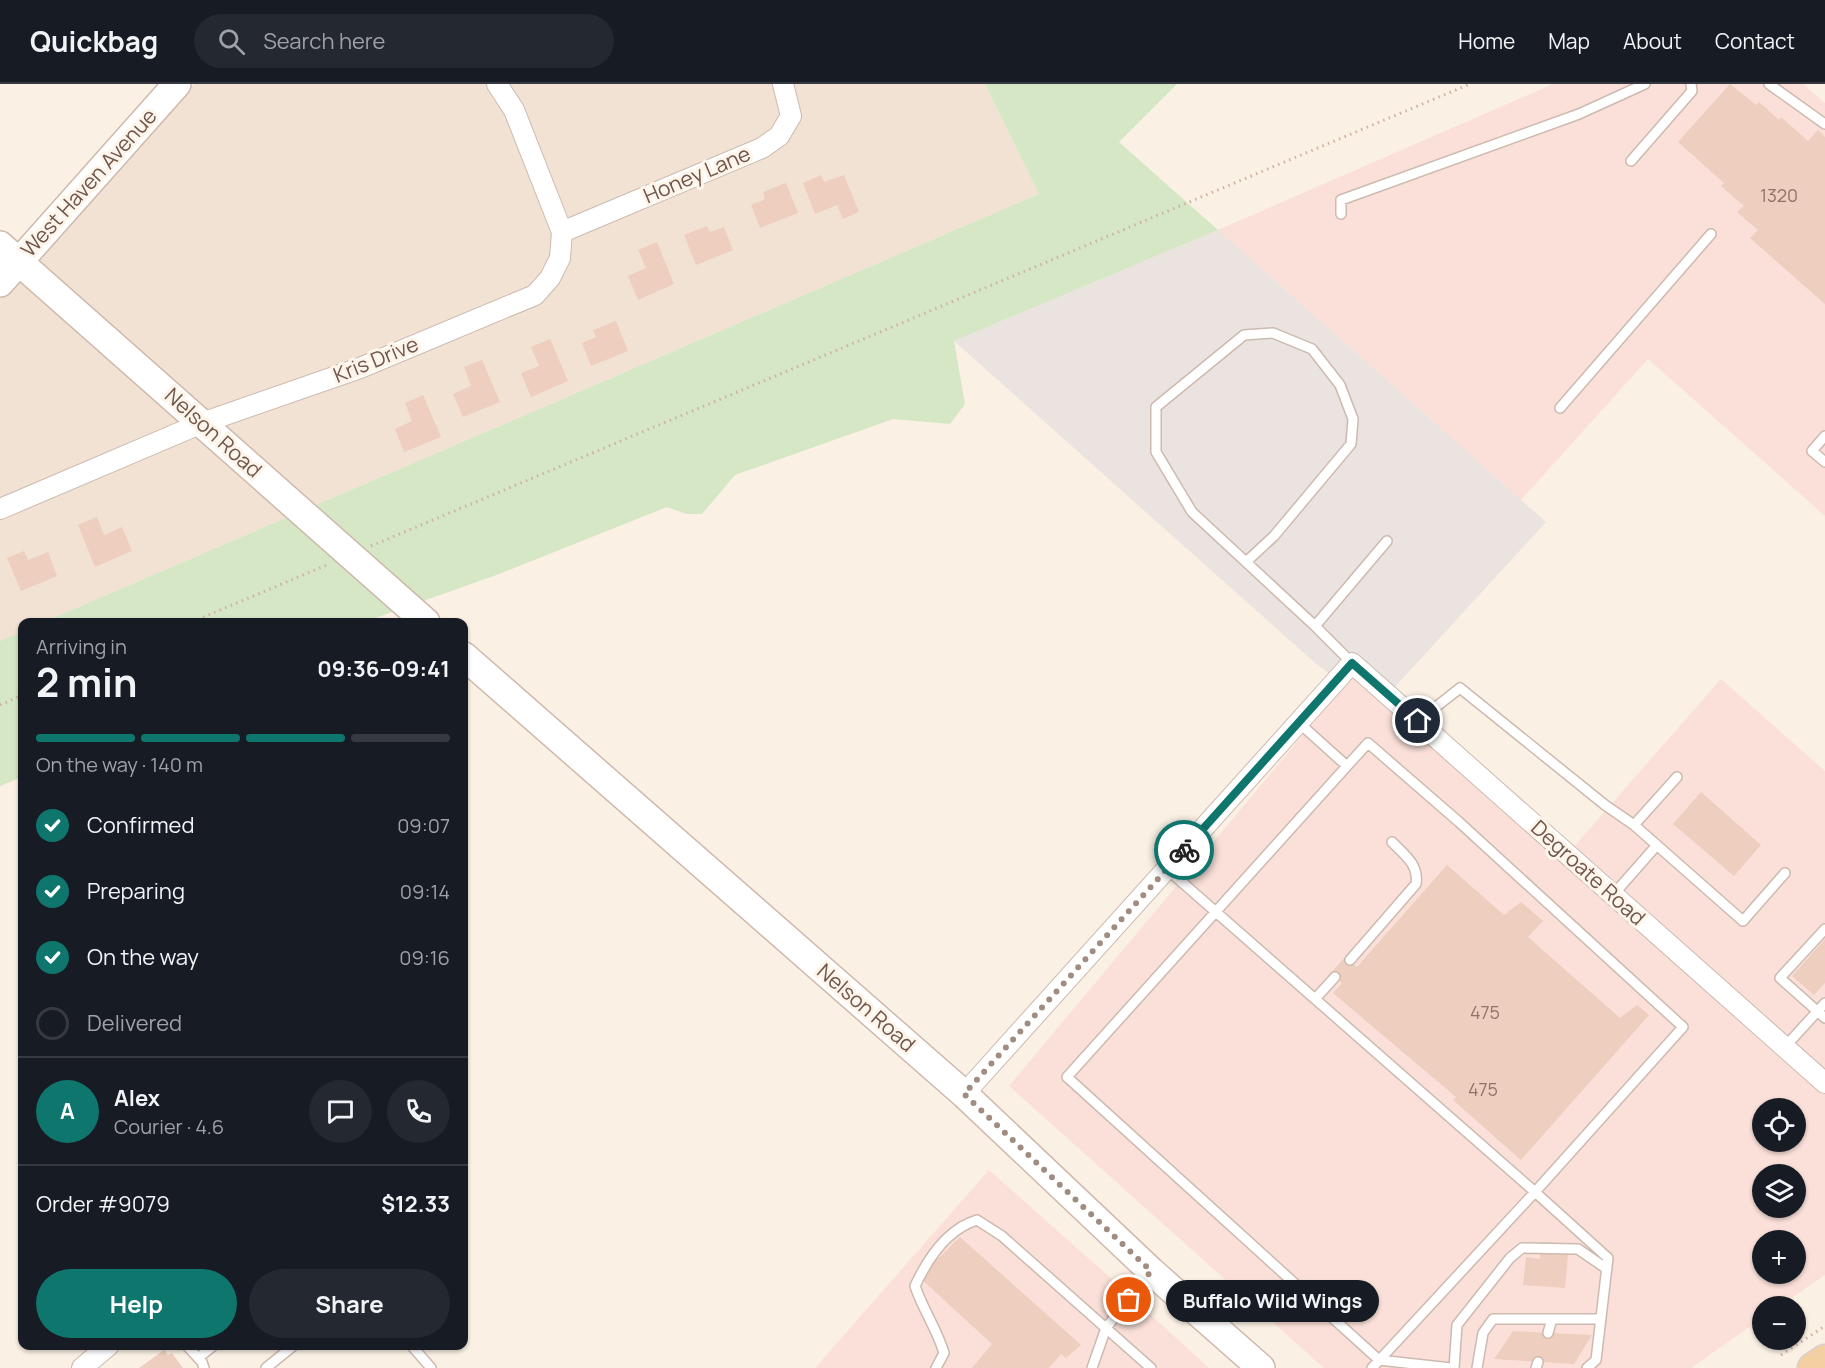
<!DOCTYPE html>
<html lang="en">
<head>
<meta charset="utf-8">
<style>
  :root { --surface:#171b24; --page:#242831; --text:#f1f3f6; --muted:#9ea1a6; --line:#363941; --accent:#0f766e }
  body { margin:0; font-family:Manrope,sans-serif; background:var(--page); color:var(--text); height:100vh; display:flex; flex-direction:column; font-size:22px; white-space:nowrap }
  * { box-sizing:border-box; margin:0 }
  p { font-size:20px; color:var(--muted) }
  .icon { flex:none; width:33px; height:33px; fill:none; stroke:currentColor; stroke-width:2; stroke-linecap:round; stroke-linejoin:round }
  .map { position:relative; flex:1; overflow:hidden }
  .drawer { position:absolute; left:18px; top:534px; width:450px; height:732px; display:flex; flex-direction:column; background:var(--surface); border-radius:12px; box-shadow:0 2px 4px #0004 }
  .drawer>* { flex:none }
  .tools { position:absolute; left:1752px; top:1014px; display:grid; gap:12px }
  .tools a { display:grid; place-items:center; width:54px; height:54px; border-radius:50%; background:var(--surface); box-shadow:0 2px 4px #0004; font-size:30px }
  .pin { position:absolute; display:grid; place-items:center; width:51px; height:51px; color:#fff; margin:-26px; border:3px solid #fff; border-radius:50%; box-shadow:0 2px 6px #0007 }
  .courier { position:absolute; display:grid; place-items:center; width:60px; height:60px; margin:-30px; border:4px solid #0f766e; border-radius:50%; background:#fff; color:#222; box-shadow:0 2px 8px #0007 }
  .bubble { position:absolute; height:42px; border-radius:21px; background:var(--surface); box-shadow:0 2px 4px #0004; font-size:20px; font-weight:700; line-height:42px; text-align:center }
  .summary em { font-style:normal; font-weight:700 }
  .summary div { display:flex; flex-direction:column-reverse }
  .summary { display:flex; align-items:center; justify-content:space-between; height:102px; padding:0 18px }
  h1 { font-size:39px; font-weight:700; line-height:45px }
  .bar { display:grid; grid-template-columns:repeat(4,1fr); gap:9px 6px; align-content:center; height:72px; padding:0 18px }
  .bar i { height:8px; border-radius:4px; background:var(--line) }
  .bar .on { background:var(--accent) }
  .bar p { grid-column:span 4 }
  .line { display:flex; align-items:center; gap:15px; padding:0 18px; border-top:2px solid var(--line) }
  .line div { flex:1 }
  .round { display:grid; place-items:center; flex:none; width:63px; height:63px; border-radius:32px; background:var(--page) }
  ol { padding:0 18px; list-style:none }
  li { display:flex; align-items:center; gap:18px; height:66px }
  li p { margin-inline-start:auto }
  li .icon { padding:6px; border-radius:50%; background:var(--accent); color:#fff; stroke-width:4 }
  li:last-child { color:var(--muted) }
  li i { width:33px; height:33px; border:3px solid var(--line); border-radius:50% }
  .action { display:flex; gap:12px; margin-top:auto; padding:12px 18px }
  .action a { flex:1; height:69px; border-radius:36px; background:var(--accent); color:#fff; font-size:24px; font-weight:700; line-height:69px; text-align:center }
  .action a+a { background:var(--page); color:var(--text) }
  header { display:flex; align-items:center; gap:36px; box-sizing:border-box; height:84px; padding:0 30px; background:var(--surface); border-bottom:2px solid var(--line) }
  header strong { font-size:28px }
  nav { display:flex; gap:33px; margin-inline-start:auto; font-size:21px }
  .search { width:420px; height:54px; background:var(--page); display:flex; align-items:center; gap:15px; box-sizing:border-box; padding:0 21px; border-radius:33px; color:var(--muted); font-size:22px }
  .map>svg:first-child { display:block }
</style>
</head>
<body>
<header>
<strong>Quickbag</strong>
<div class="search"><svg class="icon" aria-label="search" viewBox="0 0 24 24"><circle cx="10" cy="10" r="6"/><path d="M15 15l6 6"/></svg>Search here</div>
<nav><a>Home</a><a>Map</a><a>About</a><a>Contact</a></nav>
</header>
<div class="map">
<svg width="1825" height="1284" viewBox="0 0 1825 1284">
  <rect width="100%" height="100%" fill="#faf0e4"/>
  <path fill="#f1e2d3" d="M194 0H985L1039 110 44 538H22V548L0 557V215Z"/>
  <path fill="#fae0d9" fill-rule="evenodd" d="M1553 0H1803L1825 19V432L1648 275 1521 416 1218 146Z
    M1354 590 1571 766 1721 595 1825 687V1191L1780 1222H1762V1234L1691 1284H1324L1009 1002ZM1762 1024H1796V1058H1762ZM1762 1090H1796V1124H1762ZM1762 1156H1796V1190H1762Z
    M989 1086 1106 1190 1209 1284H815Z"/>
  <path fill="#eae3df" d="M1218 146 1546 438 1393 605 1354 590 1343 600 1314 578 954 257Z"/>
  <path fill="#d5e7c4" d="M985 0H1177L1119 58 1218 146 954 257 965 320 950 340 893 335 735 391 702 430H686L667 423 499 490 364 538H44L1039 110Z
    M22 548V693L0 702V557Z"/>
  <path fill="#eecebe" d="M1730 0 1756 21 1759 18 1779 36 1781 33 1808 57 1818 46 1825 53V220L1750 154 1758 146 1737 128 1744 122 1721 102 1724 99 1678 58Z
    M821 91 824 98 844 91 859 128 843 135 837 121 815 130 803 99Z
    M786 99 798 129 760 144 751 121 765 115 763 108Z
    M707 142 710 148 724 143 733 166 696 181 684 151Z
    M657 158 674 200 638 216 628 192 646 184 638 166Z
    M616 237 628 267 591 282 582 259 596 253 593 246Z
    M550 255 568 297 531 313 521 289 539 282 531 263Z
    M482 276 500 318 463 333 453 310 471 302 464 283Z
    M423 311 441 353 404 368 395 345 412 337 405 319Z
    M97 433 104 451 122 443 132 467 95 483 78 441Z
    M24 467 28 476 48 468 57 492 21 507 7 474Z
    M1701 708 1761 761 1734 792 1673 740Z
    M1447 781 1504 831 1521 818 1543 837 1528 853 1620 934 1637 921 1649 931 1521 1076 1453 1016 1456 1013 1333 909 1342 899 1331 889 1345 873 1357 883Z
    M1825 855V899L1814 911 1792 892Z
    M960 1153 1081 1261 1066 1274 1061 1270 1049 1284H972L992 1260 919 1193Z
    M1541 1158 1569 1160 1565 1204 1523 1201 1526 1173 1540 1175Z
    M1513 1247 1592 1251 1574 1280 1494 1275Z
    M164 1266 168 1271 172 1269 183 1284H139Z"/>
  <g fill="none" stroke-linecap="round" stroke-linejoin="round">
    <defs>
      <path id="lane" d="M1769 0 1825 40
        M1631 77 1692 7 1691 0
        M1341 130V116L1579 30 1645 0
        M1560 324 1711 150
        M1825 352 1812 367 1825 378
        M1246 478 1274 452 1351 360 1353 335 1340 301 1312 265 1273 249 1244 251 1156 323V368L1192 428 1315 542
        M1352 579 1315 542 1387 457
        M1418 637 1460 604 1605 721 1634 741
        M1347 682 1067 993 1379 1276 1451 1284
        M1677 693 1634 741 1743 837 1785 789
        M1167 785 1535 1108 1683 943 1459 738 1368 659 1347 682 1298 638
        M1613 811 1657 761
        M1825 845 1780 894 1825 934
        M1350 876 1416 800C1419 781 1405 771 1392 758
        M1315 915 1335 893
        M1784 964 1825 919
        M1548 1249 1552 1235
        M187 1262 202 1278 204 1284
        M412 1262 431 1284
        M198 1274 213 1262
        M266 1284 293 1262
        M936 1284 944 1269C937 1245 923 1226 915 1202 928 1174 947 1145 977 1136L1002 1152 1151 1284
        M1092 1284 1106 1244 1149 1189
        M1372 1284 1535 1108 1608 1174 1596 1276 1587 1284
        M1454 1284 1457 1241 1510 1174 1522 1164 1578 1165 1607 1185
        M1477 1284 1483 1249 1493 1235H1601
        M1536 1284 1538 1278"/>
      <path id="street" d="M562 148 762 64 779 52 791 32 783 0
        M0 425 202 339 360 284 535 211 550 194 560 174 562 148 514 26 497 0
        M964 1010 1352 579 1825 999
        M82 1284 108 1262"/>
      <path id="secondary" d="M0 161 426 538
        M0 199 177 0
        M464 572 964 1010 1151 1187 1261 1284"/>
      <path id="primary" d="M1813 1284 1825 1276"/>
    </defs>
    <use href="#lane" stroke="#cdbaaf" stroke-width="12"/>
    <use href="#street" stroke="#cdbaaf" stroke-width="22"/>
    <use href="#secondary" stroke="#cfb9ac" stroke-width="30"/>
    <use href="#primary" stroke="#d7d0cd" stroke-width="33"/>
    <path stroke="#d2b1a2" stroke-width="3" stroke-dasharray="1.5 4.5" stroke-linecap="butt" d="M371 462 1470 0
      M192 538 329 480
      M0 621 22 611
      M1781 1271 1825 1242"/>
    <use href="#lane" stroke="#fff" stroke-width="9"/>
    <use href="#street" stroke="#fff" stroke-width="20"/>
    <use href="#secondary" stroke="#fff" stroke-width="27"/>
    <use href="#primary" stroke="#f4cfa2" stroke-width="30"/>
  </g>
  <g fill="none" stroke-linecap="round" stroke-linejoin="round">
    <path stroke="#a18c81" stroke-width="6" stroke-dasharray="0 10.8" d="M1129 1216 1151 1187 964 1010 1184 766"/>
    <path stroke="#0f766e" stroke-width="8" d="M1184 766 1352 579 1418 637"/>
  </g>
  <g text-anchor="middle" stroke-width="6" stroke-linejoin="round" paint-order="stroke">
    <g font-size="18" fill="#907468">
      <text x="1779" y="118">1320</text>
      <text x="1485" y="935">475</text>
      <text x="1483" y="1012">475</text>
    </g>
    <g font-size="21" fill="#71564c" stroke="#fdf5ea">
      <text transform="translate(697 91) rotate(-23)" y="7">Honey Lane</text>
      <text transform="translate(89 99) rotate(-48)" y="7">West Haven Avenue</text>
      <text transform="translate(376 276) rotate(-22)" y="7">Kris Drive</text>
      <text transform="translate(213 349) rotate(42)" y="7">Nelson Road</text>
      <text transform="translate(1588 789) rotate(42)" y="7">Degroate Road</text>
      <text transform="translate(866 924) rotate(41)" y="7">Nelson Road</text>
    </g>
  </g>
</svg>
<div class="tools">
<a><svg class="icon" aria-label="locate" viewBox="0 0 24 24"><circle cx="12" cy="12" r="6"/><path d="M12 2v4M12 18v4M2 12h4M18 12h4"/></svg></a>
<a><svg class="icon" aria-label="layers" viewBox="0 0 24 24"><path d="M12 4l9 5-9 5-9-5zM3 14l9 5 9-5"/></svg></a>
<a>+</a>
<a>−</a>
</div>
<div class="pin" style="left:1129px;top:1216px;background:#ea580c"><svg class="icon" aria-label="bag" viewBox="0 0 24 24"><path d="M5 8h14l-1 12H6zM9 8a3 3 0 0 1 6 0"/></svg></div>
<div class="pin" style="left:1418px;top:637px;background:#1f2937"><svg class="icon" aria-label="home" viewBox="0 0 24 24"><path d="M3 11l9-7 9 7M6 9v11h12V9"/></svg></div>
<div class="courier" style="left:1184px;top:766px"><svg class="icon" aria-label="bike" viewBox="0 0 24 24"><circle cx="6" cy="16" r="4"/><circle cx="18" cy="16" r="4"/><path d="M6 16l4-8h5l3 8M10 8l3 8H6M13 5h3"/></svg></div>
<div class="bubble" style="left:1166px;top:1196px;width:213px">Buffalo Wild Wings</div>
<section class="drawer">
<div class="summary"><div><h1>2 min</h1><p>Arriving in</p></div><em>09:36–09:41</em></div>
<div class="bar"><i class="on"></i><i class="on"></i><i class="on"></i><i></i><p>On the way · 140 m</p></div>
<ol>
<li><svg class="icon" aria-label="check" viewBox="0 0 24 24"><path d="M5 12l5 5 9-10"/></svg>Confirmed<p>09:07</p></li>
<li><svg class="icon" aria-label="check" viewBox="0 0 24 24"><path d="M5 12l5 5 9-10"/></svg>Preparing<p>09:14</p></li>
<li><svg class="icon" aria-label="check" viewBox="0 0 24 24"><path d="M5 12l5 5 9-10"/></svg>On the way<p>09:16</p></li>
<li><i></i>Delivered</li>
</ol>
<div class="line" style="height:108px"><b class="round" style="background:var(--accent);color:#fff">A</b><div><b>Alex</b><p>Courier · 4.6</p></div><a class="round"><svg class="icon" aria-label="chat" viewBox="0 0 24 24"><path d="M4 5h16v11H9l-5 4z"/></svg></a><a class="round"><svg class="icon" aria-label="phone" viewBox="0 0 24 24"><path d="M5 4h4l2 5-3 2q2 4 5 5l2-3 5 2v4C11 20 4 13 5 4z"/></svg></a></div>
<div class="line" style="height:78px"><div>Order #9079</div><b>$12.33</b></div>
<div class="action"><a>Help</a><a>Share</a></div>
</section>
</div>
</body>
</html>
